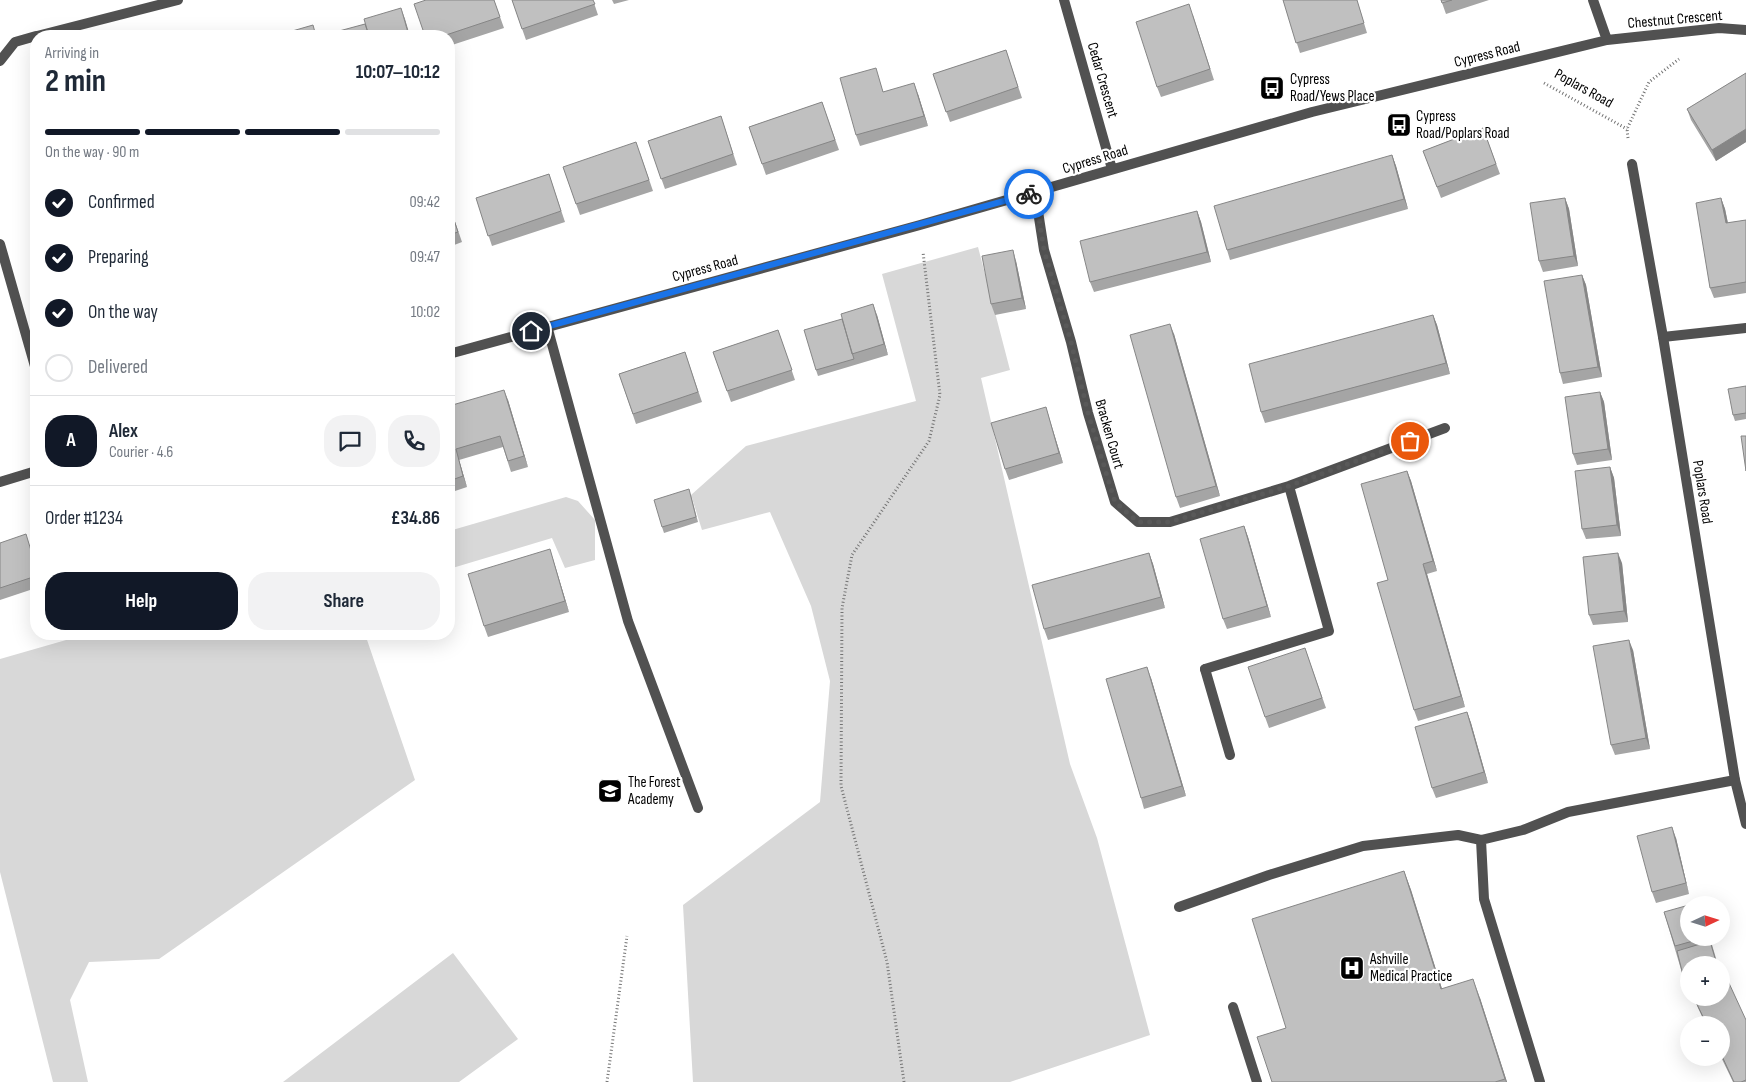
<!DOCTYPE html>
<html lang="en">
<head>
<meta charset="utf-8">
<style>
  :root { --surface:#fff; --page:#f2f2f3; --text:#1f2937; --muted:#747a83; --line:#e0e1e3; --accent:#111827 }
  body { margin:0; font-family:"Sofia Sans Condensed",sans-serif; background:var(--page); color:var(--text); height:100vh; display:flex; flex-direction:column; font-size:19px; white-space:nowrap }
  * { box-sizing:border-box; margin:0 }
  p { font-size:16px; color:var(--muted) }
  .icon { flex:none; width:28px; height:28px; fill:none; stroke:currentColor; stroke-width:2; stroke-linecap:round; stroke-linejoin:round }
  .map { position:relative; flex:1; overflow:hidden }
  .details { position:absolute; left:30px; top:30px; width:425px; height:610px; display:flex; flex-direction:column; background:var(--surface); border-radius:20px; box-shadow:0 5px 20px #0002 }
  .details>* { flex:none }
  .needle { width:32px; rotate:86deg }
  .tools { position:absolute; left:1680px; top:896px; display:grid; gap:10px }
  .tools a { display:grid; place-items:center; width:50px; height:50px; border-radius:50%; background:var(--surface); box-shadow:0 5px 20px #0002; font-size:25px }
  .pin { position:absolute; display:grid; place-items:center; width:42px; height:42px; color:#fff; margin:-21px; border:2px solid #fff; border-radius:50%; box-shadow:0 1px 5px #0007 }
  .courier { position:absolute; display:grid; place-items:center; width:50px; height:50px; margin:-25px; border:4px solid #1a73e8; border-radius:50%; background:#fff; color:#222; box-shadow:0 1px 6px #0007 }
  .head em { font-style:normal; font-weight:700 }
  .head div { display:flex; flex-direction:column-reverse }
  .head { display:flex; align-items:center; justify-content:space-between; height:85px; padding:0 15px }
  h1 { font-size:32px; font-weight:700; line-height:38px }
  .bar { display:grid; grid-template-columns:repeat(4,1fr); gap:8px 5px; align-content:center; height:60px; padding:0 15px }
  .bar i { height:6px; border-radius:4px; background:var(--line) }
  .bar .on { background:var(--accent) }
  .bar p { grid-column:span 4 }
  .line { display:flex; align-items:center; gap:12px; padding:0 15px; border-top:1px solid var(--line) }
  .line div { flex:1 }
  .round { display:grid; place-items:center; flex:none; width:52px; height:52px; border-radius:20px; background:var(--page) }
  ol { padding:0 15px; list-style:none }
  li { display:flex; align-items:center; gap:15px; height:55px }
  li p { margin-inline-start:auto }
  li .icon { padding:5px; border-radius:50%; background:var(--accent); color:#fff; stroke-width:4 }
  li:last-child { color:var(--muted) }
  li i { width:28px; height:28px; border:2px solid var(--line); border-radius:50% }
  .action { display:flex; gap:10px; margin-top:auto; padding:10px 15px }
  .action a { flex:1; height:58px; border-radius:20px; background:var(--accent); color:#fff; font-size:20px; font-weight:700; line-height:58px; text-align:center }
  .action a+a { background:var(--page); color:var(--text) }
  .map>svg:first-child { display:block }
</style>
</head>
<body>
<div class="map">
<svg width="1746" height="1082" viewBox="0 0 1746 1082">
  <rect width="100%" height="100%" fill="#fff"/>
  <path fill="#d8d8d8" d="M978 247 1010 370 981 378 1070 764 1097 838 1150 1035 1010 1082H693L683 905 820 802 830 681 811 606 770 512 702 530 691 495 746 446 916 401 882 274Z
    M566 497 578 501 595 520V560L565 568 552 538 449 569V531Z
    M87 634H365L415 780 159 959 89 962 70 1000 88 1082H53L0 872V659Z
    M453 953 518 1039 459 1082H283Z"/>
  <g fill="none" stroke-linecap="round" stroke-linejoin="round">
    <path stroke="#737373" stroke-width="3" stroke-dasharray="1 2.5" stroke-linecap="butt" d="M1544 83 1627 129
      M1628 138 1627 129 1649 82 1679 59
      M607 1082 627 936
      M904 1082 887 962 841 786 842 608 852 555 929 441 940 395 923 252"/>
    <path stroke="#515151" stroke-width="10" d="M547 326 628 621 698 808
      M1663 337 1746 328
      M1205 669 1230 755
      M1179 907 1269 875 1363 846 1458 835 1481 840
      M1233 1007 1257 1082
      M1540 1082 1484 899 1481 840 1523 830 1568 812 1735 780"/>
    <path stroke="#515151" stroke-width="10" d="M1064 0 1112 169
      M1593 0 1607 40
      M37 36 178 0
      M0 61 15 42 36 36
      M1632 164 1663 337 1735 780 1746 824
      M1035 192 1044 250 1071 342 1088 413 1115 502 1138 522H1170L1289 486 1445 428
      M0 244 36 370
      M449 354 920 225 1312 112 1607 40 1719 28 1746 30
      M0 482 36 471
      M1205 669 1329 631 1289 486"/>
  </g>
  <path fill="#a5a5a5" d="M494 0 504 28 449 46V36H425Z
    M512 0H593L598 15 526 40Z
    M612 0H629L614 4Z
    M1283 0H1357L1367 33 1300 53Z
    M1441 0H1489L1446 14Z
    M1193 15 1214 80 1161 97 1157 87Z
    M1006 50 1022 98 950 122 933 74Z
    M1746 73V142L1716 161 1691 120 1687 109Z
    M879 79 883 92 918 94 928 126 860 146 856 135Z
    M822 102 839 150 766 175 749 127Z
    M721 116 737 165 665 189 648 141Z
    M1483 128 1500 174 1441 198 1423 151Z
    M640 153 653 191 580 215 563 167Z
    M1392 155 1396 166 1408 209 1230 260 1227 250Z
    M549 174 565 222 492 246 476 198Z
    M1565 198 1569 209 1578 266 1543 272 1539 261Z
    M1721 198 1725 209 1728 223 1746 220V293L1714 298 1710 288Z
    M449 204 462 242 449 247Z
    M1197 211 1201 222 1211 262 1094 292 1090 282Z
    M1016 261 1026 309 995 315 991 304Z
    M1582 275 1586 285 1602 377 1563 384 1560 373Z
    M877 315 888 355 818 376 816 370Z
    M1433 315 1437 325 1450 374 1265 423 1261 412Z
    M778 330 795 380 731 402 713 352Z
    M1174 334 1220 496 1180 508 1176 497Z
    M685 352 702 402 636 424 619 374Z
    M1746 386V419L1735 421 1733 415Z
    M1600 392 1604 402 1612 460 1577 465 1573 454Z
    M508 400 528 467 511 472 503 447 459 460 467 487 452 492 449 484V406Z
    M1046 407 1063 463 1009 480 1005 469Z
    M1610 467 1614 478 1621 536 1586 539 1582 529Z
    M1407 471 1411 481 1437 571 1427 574 1465 707 1418 721 1414 710Z
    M691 495 698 522 664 533 662 527Z
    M1244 526 1248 537 1271 617 1227 629 1223 619Z
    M0 543 36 565V588L0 600Z
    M1149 553 1153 564 1165 608 1048 640 1044 629Z
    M553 559 569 612 488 637 484 626Z
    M1622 563 1628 622 1593 625 1589 615Z
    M1305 648 1326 708 1269 728 1265 717Z
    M1633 650 1650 749 1615 755 1611 745Z
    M1151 678 1186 796 1144 809 1141 798Z
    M1467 712 1471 723 1488 783 1436 798 1432 788Z
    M1676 838 1689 894 1656 903 1652 892Z
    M1404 871 1411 890 1442 989 1480 998 1507 1082H1272L1286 1028Z
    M1664 912 1689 938H1710L1718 965H1689V988H1687L1685 983Z
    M1694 998 1746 1020V1082H1733L1721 1057V1025H1706L1698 1008Z"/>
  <path fill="#868686" d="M401 8 405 19 410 36H409Z
    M914 83 918 94 928 126 924 116Z
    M1746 129V142L1716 161 1712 150Z
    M1392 155 1396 166 1408 209 1404 199Z
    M1565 198 1569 209 1578 266 1574 256Z
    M1721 198 1725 209 1730 234 1726 223Z
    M1197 211 1201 222 1211 262 1207 252Z
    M1013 250 1016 261 1026 309 1022 298Z
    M1582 275 1586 285 1602 377 1598 367Z
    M873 304 877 315 888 355 884 344Z
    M1433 315 1437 325 1450 374 1446 363Z
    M1170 324 1174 334 1220 496 1216 486Z
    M504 390 508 400 528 467 524 456Z
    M1600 392 1604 402 1612 460 1608 449Z
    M1046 407 1049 418 1063 463 1059 453Z
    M456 449 459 460 467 487 463 476Z
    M1610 467 1614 478 1621 536 1617 525Z
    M1407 471 1411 481 1437 571 1433 561Z
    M1244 526 1248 537 1271 617 1267 606Z
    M550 549 553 559 569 612 565 601Z
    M1149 553 1153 564 1165 608 1161 597Z
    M1618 553 1622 563 1628 622 1624 611Z
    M1423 564 1427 574 1465 707 1461 696Z
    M1629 640 1633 650 1650 749 1646 738Z
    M1147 667 1151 678 1186 796 1182 786Z
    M1467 712 1471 723 1488 783 1484 772Z
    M1672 827 1676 838 1689 894 1686 883Z
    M1404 871 1411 890 1448 1008 1441 989Z
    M1473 979 1480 998 1507 1082H1506L1505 1079Z"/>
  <path fill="#c0c0c0" stroke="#868686" d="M426 0H494L500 17 443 36H425L414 4Z
    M512 0H593L595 4 522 29Z
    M1283 0H1357L1364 23 1296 43Z
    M1441 0H1452L1442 3Z
    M1189 4 1210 69 1157 87 1136 22Z
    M401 8 409 36H369L364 19Z
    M365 24 369 36H329L328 34Z
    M313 25 316 36H275Z
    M268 32 269 36H255Z
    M1006 50 1018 87 946 112 933 74Z
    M876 68 883 92 914 83 924 116 856 135 840 78Z
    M1746 73V129L1712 150 1687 109Z
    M822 102 835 140 762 164 749 127Z
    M721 116 733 154 661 179 648 141Z
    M1483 128 1496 164 1437 187 1423 151Z
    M636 142 649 180 576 204 563 167Z
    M1392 155 1404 199 1227 250 1214 206Z
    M549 174 561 211 488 236 476 198Z
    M1565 198 1574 256 1539 261 1530 203Z
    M1721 198 1726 223 1746 220V282L1710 288 1696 203Z
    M449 205 458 232 449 235Z
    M1197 211 1207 252 1090 282 1080 241Z
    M1013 250 1022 298 991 304 982 256Z
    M1582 275 1598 367 1560 373 1544 281Z
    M873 304 884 344 852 354 841 314Z
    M1433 315 1446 363 1261 412 1249 364Z
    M842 319 854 359 816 370 804 330Z
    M1170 324 1216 486 1176 497 1130 335Z
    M778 330 792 370 727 391 713 352Z
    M685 352 698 392 633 414 619 374Z
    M1746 386V413L1733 415 1728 389Z
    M504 390 524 456 508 461 500 436 456 449 463 476 449 481V406Z
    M1600 392 1608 449 1573 454 1565 397Z
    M1046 407 1059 453 1005 469 991 423Z
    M1741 436H1746V471Z
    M1610 467 1617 525 1582 529 1575 471Z
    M1407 471 1433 561 1423 564 1461 696 1414 710 1377 583 1388 580 1361 484Z
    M689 489 696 517 662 527 654 500Z
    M1244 526 1267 606 1223 619 1200 539Z
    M26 534 36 567V576L0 588V543Z
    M550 549 565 601 484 626 468 574Z
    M1149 553 1161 597 1044 629 1032 585Z
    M1618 553 1624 611 1589 615 1583 557Z
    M1629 640 1646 738 1611 745 1593 646Z
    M1305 648 1322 698 1265 717 1248 667Z
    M1147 667 1182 786 1141 798 1106 679Z
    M1467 712 1484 772 1432 788 1415 727Z
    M1672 827 1686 883 1652 892 1637 836Z
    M1404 871 1441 989 1473 979 1505 1079 1495 1082H1272L1257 1037 1286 1028 1252 919Z
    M1698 902 1699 905H1689Z
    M1689 905V938H1704L1675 946 1664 912Z
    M1710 941 1717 965H1689V982L1685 983 1677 951Z
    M1728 981 1746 1020V1080L1741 1082H1734L1721 1054V1025H1707L1694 998H1721V984Z"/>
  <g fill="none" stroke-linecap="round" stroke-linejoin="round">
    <path stroke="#595959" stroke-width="5" stroke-dasharray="0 9" d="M1029 194 1035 192 1044 250 1071 342 1088 413 1115 502 1138 522H1170L1289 486 1410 441"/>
    <path stroke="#1a73e8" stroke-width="6" d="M531 331 1029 194"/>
  </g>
  <defs>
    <symbol id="bus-square" viewBox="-11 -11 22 22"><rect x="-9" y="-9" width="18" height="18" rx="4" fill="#000" stroke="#fff"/><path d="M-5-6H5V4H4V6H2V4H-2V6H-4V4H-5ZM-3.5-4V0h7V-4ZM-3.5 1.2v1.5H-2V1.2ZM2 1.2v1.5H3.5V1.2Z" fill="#fff"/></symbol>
    <symbol id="school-square" viewBox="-11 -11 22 22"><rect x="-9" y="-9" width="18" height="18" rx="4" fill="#000" stroke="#fff"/><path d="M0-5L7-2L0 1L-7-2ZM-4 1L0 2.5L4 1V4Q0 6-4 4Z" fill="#fff"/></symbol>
    <symbol id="hospital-square" viewBox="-11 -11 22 22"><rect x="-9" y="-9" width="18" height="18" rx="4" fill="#000" stroke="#fff"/><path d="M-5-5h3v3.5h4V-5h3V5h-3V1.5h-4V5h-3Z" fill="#fff"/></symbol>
  </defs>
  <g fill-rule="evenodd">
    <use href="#bus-square" x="1258" y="74" width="28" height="28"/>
    <use href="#bus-square" x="1385" y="111" width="28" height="28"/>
    <use href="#school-square" x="596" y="777" width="28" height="28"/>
    <use href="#hospital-square" x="1338" y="954" width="28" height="28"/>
  </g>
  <g text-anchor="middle" stroke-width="4.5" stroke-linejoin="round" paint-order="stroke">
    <g font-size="15" fill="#000" stroke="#fff">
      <text transform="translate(1675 19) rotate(-5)" y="5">Chestnut Crescent</text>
      <text transform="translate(1487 54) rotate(-14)" y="5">Cypress Road</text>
      <text transform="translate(1103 80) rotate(74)" y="5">Cedar Crescent</text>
      <text transform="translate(1584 88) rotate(29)" y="5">Poplars Road</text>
      <text transform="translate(1095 159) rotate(-17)" y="5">Cypress Road</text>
      <text transform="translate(705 268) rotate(-15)" y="5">Cypress Road</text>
      <text transform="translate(1110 434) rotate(74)" y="5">Bracken Court</text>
      <text transform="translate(1703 492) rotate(81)" y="5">Poplars Road</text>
    </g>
    <g font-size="15" fill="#000" stroke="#fff" text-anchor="start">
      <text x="1290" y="84">Cypress<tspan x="1290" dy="17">Road/Yews Place</tspan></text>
      <text x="1416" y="121">Cypress<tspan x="1416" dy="17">Road/Poplars Road</tspan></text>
      <text x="628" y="787">The Forest<tspan x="628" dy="17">Academy</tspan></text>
      <text x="1370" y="964">Ashville<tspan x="1370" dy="17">Medical Practice</tspan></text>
    </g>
  </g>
</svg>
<div class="tools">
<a><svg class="needle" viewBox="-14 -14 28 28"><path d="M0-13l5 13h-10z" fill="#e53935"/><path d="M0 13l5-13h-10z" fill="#747a83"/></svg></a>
<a>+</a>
<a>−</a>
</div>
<div class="pin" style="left:1410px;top:441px;background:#ea580c"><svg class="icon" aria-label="bag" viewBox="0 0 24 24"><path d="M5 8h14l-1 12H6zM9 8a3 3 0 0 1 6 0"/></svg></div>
<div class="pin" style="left:531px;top:331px;background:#1f2937"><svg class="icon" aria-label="home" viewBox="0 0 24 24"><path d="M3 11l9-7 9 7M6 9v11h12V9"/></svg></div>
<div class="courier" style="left:1029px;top:194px"><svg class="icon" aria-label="bike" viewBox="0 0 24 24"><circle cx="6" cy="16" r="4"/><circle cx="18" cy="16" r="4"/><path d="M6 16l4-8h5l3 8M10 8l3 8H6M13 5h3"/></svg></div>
<section class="details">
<div class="head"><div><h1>2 min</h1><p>Arriving in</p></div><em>10:07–10:12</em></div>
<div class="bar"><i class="on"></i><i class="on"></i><i class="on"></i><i></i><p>On the way · 90 m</p></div>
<ol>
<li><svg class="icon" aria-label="check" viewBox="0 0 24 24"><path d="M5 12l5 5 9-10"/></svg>Confirmed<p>09:42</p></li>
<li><svg class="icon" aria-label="check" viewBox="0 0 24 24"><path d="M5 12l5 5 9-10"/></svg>Preparing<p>09:47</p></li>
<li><svg class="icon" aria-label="check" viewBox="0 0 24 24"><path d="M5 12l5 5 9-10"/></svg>On the way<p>10:02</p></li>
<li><i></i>Delivered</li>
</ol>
<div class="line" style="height:90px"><b class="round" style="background:var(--accent);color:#fff">A</b><div><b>Alex</b><p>Courier · 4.6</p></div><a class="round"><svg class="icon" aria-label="chat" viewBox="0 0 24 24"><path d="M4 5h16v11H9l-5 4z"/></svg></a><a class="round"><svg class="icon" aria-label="phone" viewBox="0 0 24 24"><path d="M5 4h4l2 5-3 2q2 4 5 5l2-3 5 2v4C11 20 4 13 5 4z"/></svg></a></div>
<div class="line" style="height:65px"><div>Order #1234</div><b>£34.86</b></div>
<div class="action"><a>Help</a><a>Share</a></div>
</section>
</div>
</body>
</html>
